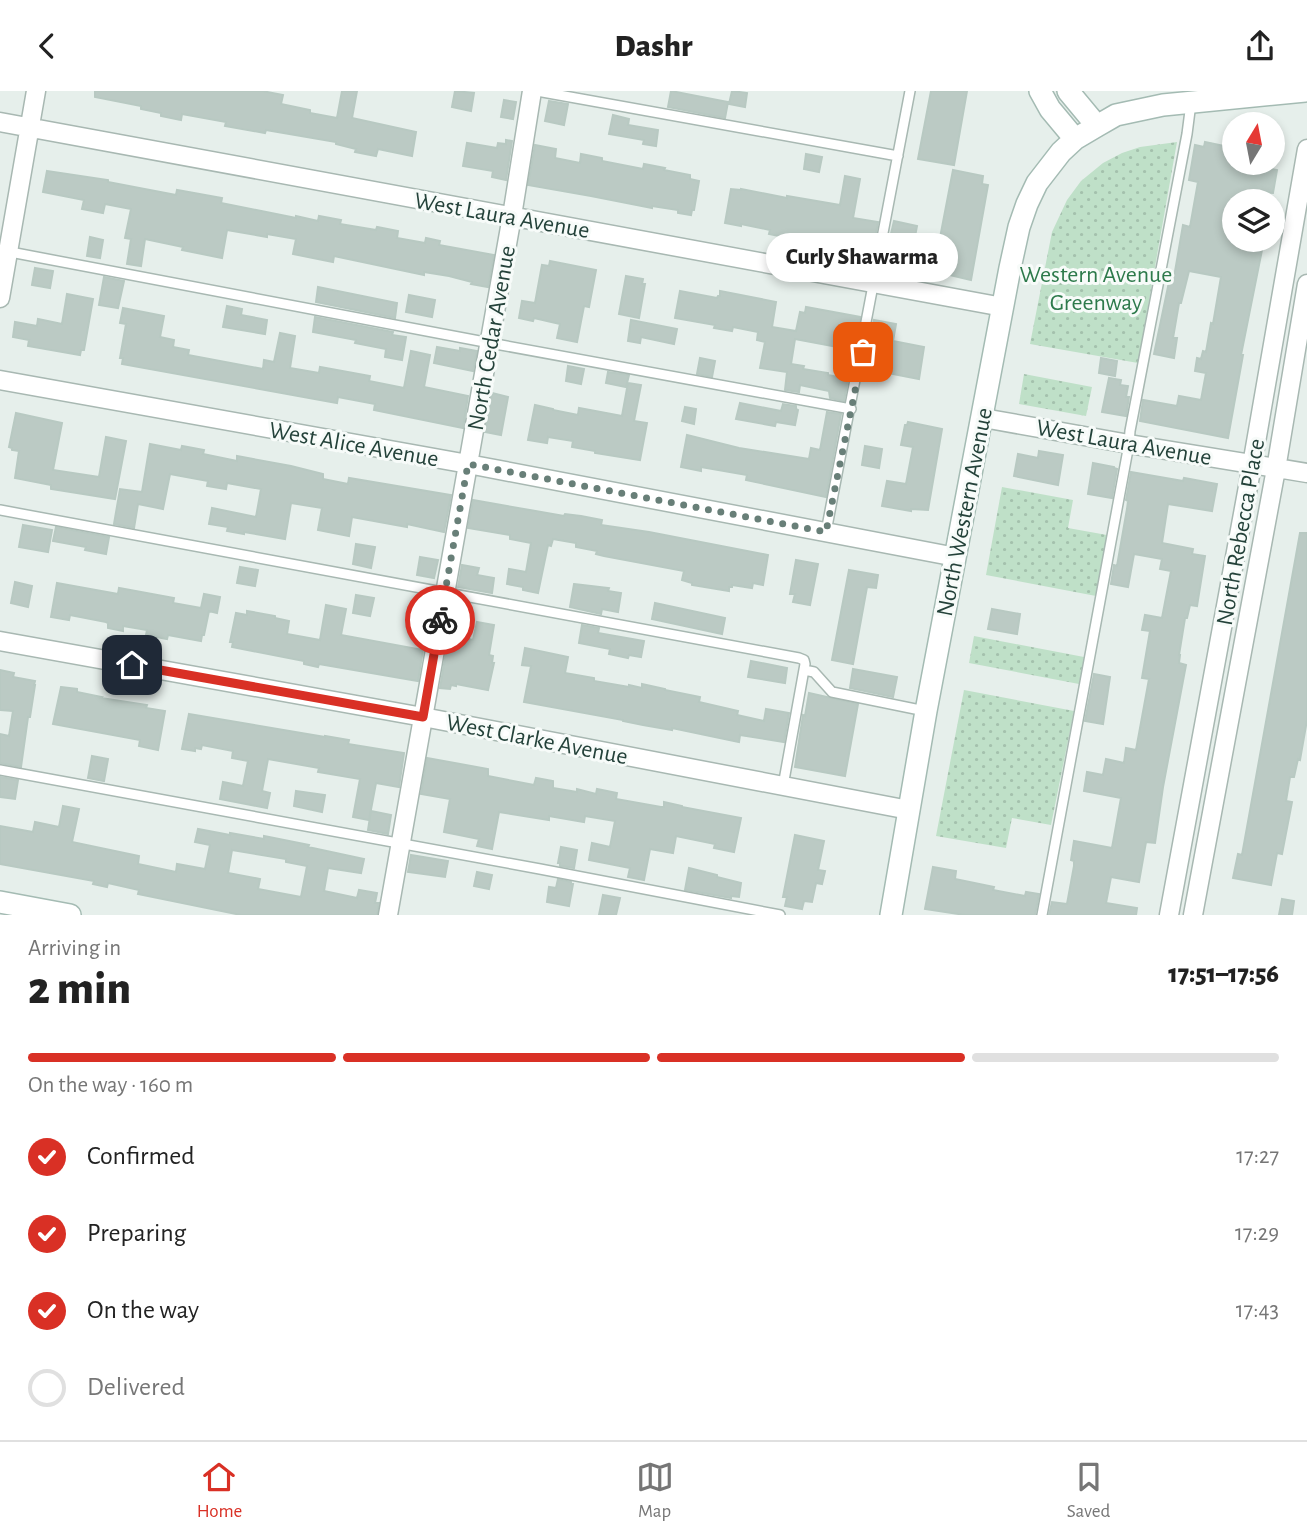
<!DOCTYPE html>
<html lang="en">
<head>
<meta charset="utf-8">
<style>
  :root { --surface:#fff; --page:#f6f6f6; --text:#222; --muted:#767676; --line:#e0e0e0; --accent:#d93025 }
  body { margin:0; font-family:"Alegreya Sans",sans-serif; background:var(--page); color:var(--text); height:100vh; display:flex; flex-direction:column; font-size:26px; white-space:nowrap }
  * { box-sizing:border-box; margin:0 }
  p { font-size:23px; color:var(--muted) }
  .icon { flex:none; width:38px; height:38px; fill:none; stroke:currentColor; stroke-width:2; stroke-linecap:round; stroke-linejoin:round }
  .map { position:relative; height:824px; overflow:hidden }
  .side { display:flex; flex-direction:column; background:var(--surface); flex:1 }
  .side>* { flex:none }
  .needle { width:46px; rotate:10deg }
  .tools { position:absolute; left:1222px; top:21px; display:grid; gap:14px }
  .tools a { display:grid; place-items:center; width:63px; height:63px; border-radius:50%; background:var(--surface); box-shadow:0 4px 10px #0003; font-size:35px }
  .pin { position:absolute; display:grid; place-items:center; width:60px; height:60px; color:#fff; margin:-30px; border-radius:14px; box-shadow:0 4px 10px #0006 }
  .courier { position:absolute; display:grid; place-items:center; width:70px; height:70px; margin:-35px; border:5px solid #d93025; border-radius:50%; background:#fff; color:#222; box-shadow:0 2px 9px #0007 }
  .bubble { position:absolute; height:49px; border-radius:24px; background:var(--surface); box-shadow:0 4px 10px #0003; font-size:23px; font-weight:800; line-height:49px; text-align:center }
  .overview em { font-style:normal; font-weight:800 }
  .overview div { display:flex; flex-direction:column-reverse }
  .overview { display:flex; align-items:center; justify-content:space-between; height:119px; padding:0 28px }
  h1 { font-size:46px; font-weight:800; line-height:52px }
  .bar { display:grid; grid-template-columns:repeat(4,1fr); gap:10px 7px; align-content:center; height:84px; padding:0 28px }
  .bar i { height:9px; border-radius:5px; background:var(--line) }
  .bar .active { background:var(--accent) }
  .bar p { grid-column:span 4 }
  ol { padding:0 28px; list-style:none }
  li { display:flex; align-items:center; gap:21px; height:77px }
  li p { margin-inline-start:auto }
  li .icon { padding:7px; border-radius:50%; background:var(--accent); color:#fff; stroke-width:4 }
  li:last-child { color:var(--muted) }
  li i { width:38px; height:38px; border:4px solid var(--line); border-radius:50% }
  header { display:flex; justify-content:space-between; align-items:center; height:91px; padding:0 28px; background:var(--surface); font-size:32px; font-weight:800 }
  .dock { display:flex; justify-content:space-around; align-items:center; height:98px; border-top:2px solid var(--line); background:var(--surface); font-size:19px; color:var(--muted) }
  .dock a { display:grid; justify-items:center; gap:4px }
  .dock .active { color:var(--accent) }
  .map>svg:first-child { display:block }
</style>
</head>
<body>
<header><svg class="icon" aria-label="back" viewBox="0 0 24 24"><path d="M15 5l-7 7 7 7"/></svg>Dashr<svg class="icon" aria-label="share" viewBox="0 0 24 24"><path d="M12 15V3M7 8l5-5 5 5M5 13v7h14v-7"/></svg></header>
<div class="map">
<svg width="1307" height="824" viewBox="0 0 1307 824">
  <defs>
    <pattern id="grass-dots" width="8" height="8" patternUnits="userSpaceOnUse" patternTransform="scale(1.75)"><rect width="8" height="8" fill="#bfe0c8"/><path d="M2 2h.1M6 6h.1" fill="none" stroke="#a4c1ad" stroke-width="1.8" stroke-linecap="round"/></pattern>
  </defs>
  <rect width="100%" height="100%" fill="#e6efeb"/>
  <path fill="url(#grass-dots)" d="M1177 51 1138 272 1030 253 1052 141 1067 109 1081 90 1103 72 1122 62 1140 56Z
    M1024 283 1092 296 1086 325 1019 313Z
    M1002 396 1073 409 1068 437 1107 444 1096 505 986 484Z
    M974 545 1084 566 1079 593 969 572Z
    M964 599 1074 620 1051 734 1012 727 1006 757 936 745Z"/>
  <path fill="#bbcac4" stroke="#b8c9c2" stroke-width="2" fill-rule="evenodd" d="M95 0H262L283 4 281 13 310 19V22L337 27 342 0H357L352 27 416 41 412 65 378 58 376 65 355 61 356 58 336 53V51L266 39 265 42 225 35 226 31 182 23 181 29 161 25V22L141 18V15L95 6Z
    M455 0 474 2 471 20 452 16Z
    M671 0 728 11 725 27 668 16Z
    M732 0 747 2 745 16 729 13Z
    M931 0H967L954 74 918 68Z
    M504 9 516 11 513 28 501 26Z
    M549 10 568 13 564 34 545 30Z
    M613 24 629 28 628 34 658 39 656 55 643 53 644 49 609 43Z
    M506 49 512 50 506 89 492 86 493 80 463 75 467 52 497 57 498 52 506 53Z
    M1205 51 1234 57V72L1277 79 1273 102 1265 101 1264 110H1234V149H1264L1241 264H1243L1228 347 1140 330 1143 309 1177 315 1179 305 1201 309 1206 282 1195 280 1197 267 1201 268 1203 260 1206 261 1211 232 1213 233 1221 186 1189 180 1181 212H1179L1173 247H1177L1174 267 1154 263 1169 191 1173 192 1183 134 1190 136 1198 91 1189 89 1195 54 1204 56Z
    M535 54 556 58 555 67 580 72 581 63 602 67V70L643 78 644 73 665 77 664 79 690 84V88L699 90 694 119H692L691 124 678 122V119L652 115V117L591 105 528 94Z
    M806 63 822 66 819 81 804 78Z
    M953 79 983 85 982 93 988 94 971 189 937 181 942 152H939Z
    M47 80 108 89V91L176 104 177 99 194 102 222 107 221 112 296 127V125L318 130 319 125 341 129 340 133 376 139 377 136 398 140 397 147 425 152 426 147 440 150 439 154 494 164 488 196 471 193 472 191 449 185 424 181V184L334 165 333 171 293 163 296 148 267 143V146L227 139 222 167 182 159 183 156 145 148 141 175 127 173 131 148 125 147 131 118 105 113 103 122 82 118 84 109 43 101Z
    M845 85 860 88 853 127 878 131 873 158 871 159 838 152V155L821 152V150L789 144V147L769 143 770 139 741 133V135L725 132 731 98 741 99V98L787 107V105L840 114Z
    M894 130 917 135 910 172 896 169 897 162 887 160Z
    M90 146 103 149 100 167 87 165Z
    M550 170 596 179 589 216 584 215 577 251 557 247 560 233 534 227 533 230 519 227 522 210 535 212 542 174 549 175Z
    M35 177 53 180 50 197 32 194Z
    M626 185 643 188 642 193H645L639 227 619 223Z
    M104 186 124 190 118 217 99 214Z
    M318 196 397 212 395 227 316 211Z
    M680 200 717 207 718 205H720V200L776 211 772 236 796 240 800 221 805 222 806 216 861 226 854 259 795 248 791 273 804 275 803 278 828 282V284L848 288 844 310 830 307 829 300 800 294 799 301 785 299 787 281 760 277 765 251 757 249 758 241 733 236 732 240 714 237 715 234 675 227Z
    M67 203 93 208 84 259H81L80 264 28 255 29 249 13 246 15 231 37 235 38 228 62 233Z
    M409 204 435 209 432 226 406 221Z
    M227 215 242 218 241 224 267 229 265 243 223 236Z
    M123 217 164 225 160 246 174 249 173 256 189 259 188 264 263 278 264 269 274 271 280 242 295 245 290 277 319 282 320 276 370 285 369 290 404 297 411 260 430 264 424 296 468 305 463 337 374 319 375 313 338 306 337 312 122 273 123 267H120L126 233 120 232Z
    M315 226 393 241 392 244 406 246 402 269 385 266 386 258 355 252 356 249 313 241Z
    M631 229 677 238 674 253 641 246 640 252 628 250Z
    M874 229 896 233 893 250 924 256 919 288 888 282 887 287 870 284 874 263 868 262Z
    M437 256 460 260V257L477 260 473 280 434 272Z
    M700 267 715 270 712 286 697 283Z
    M1101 267 1117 270 1115 285 1099 282Z
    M568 275 584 278 581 293 566 290Z
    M608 281 629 284 626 296 606 292Z
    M1109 287 1121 289 1120 294 1128 295 1126 306H1129L1126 325 1102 321Z
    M628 292 641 294 634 330 647 332 640 369 595 362V360L572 356 573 350 548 346 547 352 528 349 535 314 553 318V319L578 324 579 317 622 325Z
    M492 302 508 306 501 344 485 341Z
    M740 312 781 320 783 313 796 315V318L798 319 795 334 776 331 775 335 736 328Z
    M685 316 696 318 694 333 682 330Z
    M827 321 841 323 826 406 746 389 747 384 701 376V380L681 376 687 344 739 357 809 368 811 357 820 359Z
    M16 322 62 332 53 379 99 386 106 346 126 350 115 408 51 398V394L15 387 19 360 12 359V357L9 356Z
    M908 331 942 338 928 419 911 418V420L882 415 887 390 906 393 913 356 901 354 905 334H907Z
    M150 353 181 359 182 355 204 359 203 363 237 370V365L291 375 323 383V388L348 393 349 387 451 404 444 441 407 433V436L352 426 349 445 318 439 322 417 291 412 285 448 244 441V443L227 440 228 436 209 433 212 417 256 426 261 398 227 392 226 398 207 395 208 390 170 383 163 418 138 413 134 437 114 433 120 398 142 401Z
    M865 355 882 358 879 377 862 374Z
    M1039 360 1063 364 1058 394 1014 385 1018 363 1038 367Z
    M1093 372 1114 376V377L1117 378 1112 407 1088 403Z
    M1131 381 1183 390 1184 387 1217 393 1212 420 1168 413 1162 452 1193 458 1192 463 1205 465 1197 515 1190 514 1187 527H1185L1179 564H1180L1179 572 1186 574 1163 696 1155 752 1146 751 1139 791 1111 786 1106 812 1137 817 1136 824H1049L1052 811 1067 813 1074 775V770L1071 769 1074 750 1112 757 1121 707 1084 700 1087 681 1103 684 1106 668 1124 672 1126 657 1136 659 1149 588 1142 587 1150 540 1142 539 1145 524 1162 527 1171 480 1160 478 1162 468 1134 463 1128 496 1111 493 1114 474 1117 475 1127 418 1128 410 1126 409Z
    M473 409 564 425 565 423 581 425 602 429 601 434 649 441 768 464 763 494 753 492 752 497 732 494V496H729V500L692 494V492L682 489 684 480 604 465 596 463 597 460 576 456V452L553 448 551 455 548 454 538 502 523 499V496L507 493 509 478 526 481 531 452 510 448V444L468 437Z
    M23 434 52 439 48 461 19 456Z
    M56 436 109 446 106 463 85 459 86 456 53 450Z
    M1300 442H1307V629L1300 669 1298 668 1294 686H1290L1286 710 1292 711 1282 763 1277 762 1271 794 1233 787 1238 763 1242 764Z
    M356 453 375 456 371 477 353 473Z
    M420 466 438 469 434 487 417 484Z
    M796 469 818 473 810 514 793 511 795 503H790Z
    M462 474 479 477 477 484 494 487 492 502 458 496Z
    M240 476 258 479 255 495 237 492Z
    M849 479 878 484 876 497 867 496 853 573 832 569Z
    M15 491 32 495 28 516 11 512Z
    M57 492 118 503 119 497 174 507 173 512 201 517 204 503 220 506 217 522 209 520 204 544H202L201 550 168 544 167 548 146 544 147 539 123 535V540L108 537V532L106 531 70 524 69 529 51 526Z
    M574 493 609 497 608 500 621 502 618 521 602 518 601 523 570 516Z
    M356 504 374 507 370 525 353 522Z
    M655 512 725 527 722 543 652 528Z
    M412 513 431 516 428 536 408 532Z
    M326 514 346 518 341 544 423 559 418 590 319 573 318 576 304 573V570L232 556 233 551H230L236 522 247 524V520L275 525V527L289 530 287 543 320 549Z
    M992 518 1020 523 1017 543 988 538Z
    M477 531 494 534 489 564 493 565 492 572H494L488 599 456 593V595L451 594 450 598 440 597 449 544 473 549Z
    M582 534 599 537 598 542 644 550 641 566 629 564 628 567 609 563 610 558 579 552Z
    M525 557 568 566 565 582 594 587V590L629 596V594L642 597V593L665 598V599L700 606 699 611 738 620 737 624 764 630 766 618 789 622 784 651 740 644 739 651 672 637V639L643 634 623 630V629L524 611 531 575 522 574Z
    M751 570 787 577 785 592 748 586Z
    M853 578 897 586 893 606 850 597Z
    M0 579 14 582 13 586 35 590 34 594H35L30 626H28L21 676 0 672V643L9 645 13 620 0 619Z
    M1094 583 1110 586 1103 633 1085 630Z
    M61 596 77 598V601L102 606 101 607 147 614 146 617 165 620 158 659 139 655 140 649 53 633Z
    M809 602 858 613 845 685 795 676 803 624 805 625Z
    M189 623 325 646V645L349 649 348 653 404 662 399 696 376 692 369 729 353 726 360 688 318 681 319 677 268 668 262 700 270 702 267 717 220 708 223 691 243 695 248 670 232 667 233 660 202 654 201 658 195 657V660L182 658Z
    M92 665 108 668 104 690 88 687Z
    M427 667 488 678V685L534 694 536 687 553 690V697L577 701V698L596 703 597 698 617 702 616 708 661 716H664V711L682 715V716L741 727 734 761 714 757 715 753 676 745 673 762 650 758 644 789 628 786 630 777 589 769 592 752 610 756 615 730 585 725 584 731 549 725V729L499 721 492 758 477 755 479 748 444 741 450 708 421 703Z
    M0 686 18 689 15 708 0 706Z
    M296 700 325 704 322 721 294 715Z
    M63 715 79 718 72 751 139 765 138 773 176 781 177 773 205 778 210 754 195 751 198 738 230 744V742L264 748V745L309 754 308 756 364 768 361 782 328 777 324 800 357 807 359 799 377 802 375 812H379L377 824H241L138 803 139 799 108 792 107 796 93 793 94 790 0 773V735L33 741 35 731 59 736ZM232 759 286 768V771L307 775 301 806 258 798 260 788 228 782Z
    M371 720 391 724 388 743 368 739Z
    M795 744 824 750 818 779 825 780 822 793 816 792 812 811 804 810 802 818 785 815 787 806H783Z
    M561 756 577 759 574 777 560 775V772H558Z
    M411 764 448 770 445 786 408 781Z
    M933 776 956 780 955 788 994 796 993 799 1025 805 1026 801 1039 803 1035 824H965L925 818Z
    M689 777 717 784V786L741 792 739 806 731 805V807L685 799Z
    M477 781 492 784 489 798 474 795Z
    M558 788 571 791V793H573L569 815 547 811 549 796 556 797Z
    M603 804 620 807 616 824H599Z
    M1282 808 1294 810 1292 824H1279Z"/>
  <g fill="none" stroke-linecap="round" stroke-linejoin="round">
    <defs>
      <path id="lane" d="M537 0 898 65
        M5 160 490 252 851 318
        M0 419 799 567 804 569 805 573 783 695
        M826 441C855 294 883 147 910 0
        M804 579 814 581 832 601 925 620
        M0 679 540 778 780 824
        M1042 824 1129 353 1130 340 1187 43 1191 12"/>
      <path id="street" d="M0 31 1003 216
        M0 207 36 0
        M0 289 468 373 956 466
        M983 327 1129 353 1307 382
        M0 550 423 626 909 719
        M388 824 512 125 532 0
        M1169 824 1252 374 1307 58
        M1193 824 1276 378 1307 193"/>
      <path id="secondary" d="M1040 0 1050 18 1075 48
        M1068 0 1097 35
        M0 811 70 824
        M891 824 926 620 1010 177 1019 136 1027 113 1037 92 1061 61 1075 48 1097 35 1116 24 1163 14 1305 0"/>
    </defs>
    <use href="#lane" stroke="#a8b8b2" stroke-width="12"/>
    <use href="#street" stroke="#a8b8b2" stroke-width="21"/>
    <use href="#secondary" stroke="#a4bbb3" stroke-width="24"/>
    <use href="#lane" stroke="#fff" stroke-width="9"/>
    <use href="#street" stroke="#fff" stroke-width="18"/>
    <use href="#secondary" stroke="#fff" stroke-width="21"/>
  </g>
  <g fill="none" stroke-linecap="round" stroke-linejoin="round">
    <path stroke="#687f78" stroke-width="7" stroke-dasharray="0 12.6" d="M440 529 468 373 826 441 863 261"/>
    <path stroke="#d93025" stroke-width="9" d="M132 574 423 626 440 529"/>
  </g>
  <g text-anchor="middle" stroke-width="6" stroke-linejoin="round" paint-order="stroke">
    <g font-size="24" fill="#24423a" stroke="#f7fbf9">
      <text transform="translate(502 124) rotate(10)" y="8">West Laura Avenue</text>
      <text transform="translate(491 247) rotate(-80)" y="8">North Cedar Avenue</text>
      <text transform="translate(1124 351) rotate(10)" y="8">West Laura Avenue</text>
      <text transform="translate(354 353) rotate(10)" y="8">West Alice Avenue</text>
      <text transform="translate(964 421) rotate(-79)" y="8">North Western Avenue</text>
      <text transform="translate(1240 441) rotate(-80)" y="8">North Rebecca Place</text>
      <text transform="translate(537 648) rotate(11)" y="8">West Clarke Avenue</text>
    </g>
    <g font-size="24" fill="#2d7a4b" stroke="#f7fbf9">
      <text x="1096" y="191">Western Avenue<tspan x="1096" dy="28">Greenway</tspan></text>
    </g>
  </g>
</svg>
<div class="tools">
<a><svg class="needle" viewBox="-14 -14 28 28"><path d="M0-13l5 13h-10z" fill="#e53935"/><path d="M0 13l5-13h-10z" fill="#767676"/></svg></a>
<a><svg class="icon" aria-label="layers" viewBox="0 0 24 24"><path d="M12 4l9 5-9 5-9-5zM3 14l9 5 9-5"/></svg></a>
</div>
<div class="pin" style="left:863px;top:261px;background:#ea580c"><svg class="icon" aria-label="bag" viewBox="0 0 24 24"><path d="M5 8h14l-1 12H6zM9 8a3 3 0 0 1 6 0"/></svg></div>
<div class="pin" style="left:132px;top:574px;background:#1f2937"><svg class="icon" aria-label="home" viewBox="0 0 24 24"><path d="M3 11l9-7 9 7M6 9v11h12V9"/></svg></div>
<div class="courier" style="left:440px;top:529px"><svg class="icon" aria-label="bike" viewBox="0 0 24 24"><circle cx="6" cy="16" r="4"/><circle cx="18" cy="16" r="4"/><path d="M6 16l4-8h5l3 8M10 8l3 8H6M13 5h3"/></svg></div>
<div class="bubble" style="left:766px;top:142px;width:192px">Curly Shawarma</div>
</div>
<section class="side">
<div class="overview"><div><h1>2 min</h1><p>Arriving in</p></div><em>17:51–17:56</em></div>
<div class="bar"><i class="active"></i><i class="active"></i><i class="active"></i><i></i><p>On the way · 160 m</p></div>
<ol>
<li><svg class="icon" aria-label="check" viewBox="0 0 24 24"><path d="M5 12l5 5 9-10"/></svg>Confirmed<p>17:27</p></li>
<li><svg class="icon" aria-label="check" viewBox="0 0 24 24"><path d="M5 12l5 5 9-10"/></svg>Preparing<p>17:29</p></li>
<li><svg class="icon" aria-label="check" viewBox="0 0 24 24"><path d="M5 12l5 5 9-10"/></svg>On the way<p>17:43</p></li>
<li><i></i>Delivered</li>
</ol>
</section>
<nav class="dock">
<a class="active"><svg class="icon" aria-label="home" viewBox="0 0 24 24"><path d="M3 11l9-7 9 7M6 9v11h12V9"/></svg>Home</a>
<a><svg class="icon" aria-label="map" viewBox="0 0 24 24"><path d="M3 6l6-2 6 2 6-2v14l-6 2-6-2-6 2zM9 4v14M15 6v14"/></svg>Map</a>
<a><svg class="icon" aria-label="saved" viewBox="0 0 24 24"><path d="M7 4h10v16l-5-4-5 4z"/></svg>Saved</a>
</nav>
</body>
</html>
